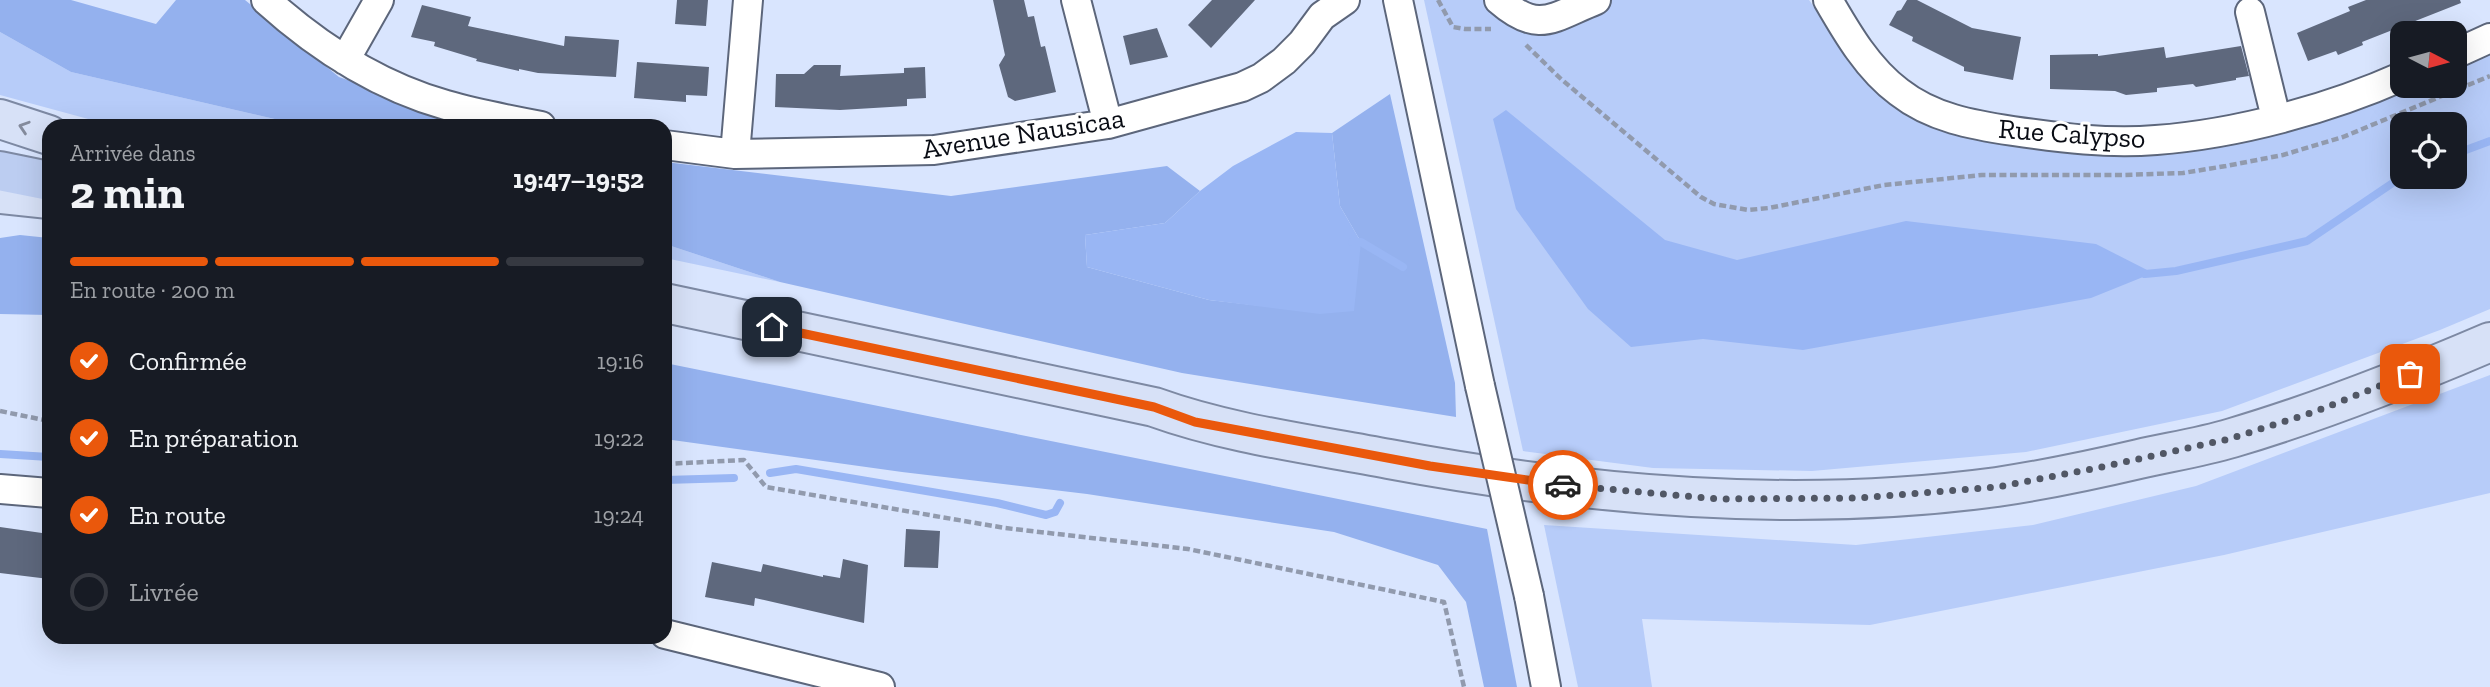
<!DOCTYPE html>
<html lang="fr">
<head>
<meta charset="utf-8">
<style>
  :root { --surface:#171b24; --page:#242831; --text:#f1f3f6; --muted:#9ea1a6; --line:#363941; --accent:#ea580c }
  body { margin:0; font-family:"Zilla Slab",serif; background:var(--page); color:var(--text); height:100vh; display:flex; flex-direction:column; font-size:26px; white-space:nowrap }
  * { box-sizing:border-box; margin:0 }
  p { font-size:23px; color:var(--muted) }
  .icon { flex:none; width:38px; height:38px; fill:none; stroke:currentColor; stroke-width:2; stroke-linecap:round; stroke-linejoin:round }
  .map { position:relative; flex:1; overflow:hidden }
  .drawer { position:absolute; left:42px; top:119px; width:630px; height:525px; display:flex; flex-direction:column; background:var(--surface); border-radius:21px; box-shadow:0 7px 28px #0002 }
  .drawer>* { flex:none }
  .needle { width:46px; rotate:96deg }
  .controls { position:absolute; left:2390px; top:21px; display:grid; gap:14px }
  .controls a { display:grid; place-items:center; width:77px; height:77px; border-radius:14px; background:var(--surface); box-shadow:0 7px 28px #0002; font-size:35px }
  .pin { position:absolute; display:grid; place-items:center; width:60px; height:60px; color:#fff; margin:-30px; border-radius:14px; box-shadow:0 4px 10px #0006 }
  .courier { position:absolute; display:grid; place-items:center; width:70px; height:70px; margin:-35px; border:5px solid #ea580c; border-radius:50%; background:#fff; color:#222; box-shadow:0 2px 9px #0007 }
  .head em { font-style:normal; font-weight:700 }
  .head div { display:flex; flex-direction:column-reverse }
  .head { display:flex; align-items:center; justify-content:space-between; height:119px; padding:0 28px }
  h1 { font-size:46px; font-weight:700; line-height:52px }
  .bar { display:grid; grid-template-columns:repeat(4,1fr); gap:10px 7px; align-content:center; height:84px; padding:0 28px }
  .bar i { height:9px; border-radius:5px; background:var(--line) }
  .bar .on { background:var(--accent) }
  .bar p { grid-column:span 4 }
  ol { padding:0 28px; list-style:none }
  li { display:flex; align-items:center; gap:21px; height:77px }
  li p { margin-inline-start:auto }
  li .icon { padding:7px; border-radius:50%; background:var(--accent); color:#fff; stroke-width:4 }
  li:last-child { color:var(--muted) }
  li i { width:38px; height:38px; border:4px solid var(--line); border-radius:50% }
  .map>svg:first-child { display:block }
</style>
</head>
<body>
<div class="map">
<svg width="2490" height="687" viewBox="0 0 2490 687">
  <rect width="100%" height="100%" fill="#d9e5fe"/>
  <path fill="#b7ccf9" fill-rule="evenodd" d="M1424 0H1522L1538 24 1612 0H1809L1838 41 1909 112 2133 147 2290 130 2403 83V86H2455V60L2490 43V309L2440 330 2222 411 2026 452 1812 471 1653 468 1523 451ZM2403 124H2455V177H2403Z
    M0 32 71 72 305 126H114L0 95Z
    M665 244 780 282 665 258Z
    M2490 375V493L2224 555 1870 625 1642 619 1652 687H1578L1544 525 1856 545 2033 525 2196 486Z"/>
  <path fill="#94b1ee" d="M0 0H71L156 24 176 0H245L339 77 480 126H305L71 72 0 32Z
    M1390 94 1455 383 1456 417 1182 373 780 282 665 244V162L951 196 1167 166 1200 191 1165 223 1085 235 1087 267 1209 300 1262 306 1361 242 1340 206 1332 133Z
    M20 235 49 238V315L0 314V238Z
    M665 363 1487 529 1517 687H1484L1466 602 1438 565 1334 532 1087 494 902 472 665 439Z"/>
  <path fill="#99b6f4" d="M1506 110 1665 240 1737 260 1906 221 2096 244 2153 273 2091 298 1803 350 1703 339 1631 347 1588 309 1516 209 1493 119Z
    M1296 132 1332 133 1340 206 1361 242 1354 311 1320 314 1209 300 1087 267 1085 235 1165 223 1200 191 1233 166Z"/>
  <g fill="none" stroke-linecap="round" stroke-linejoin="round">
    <path stroke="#99b6f4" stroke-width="8" d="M2455 154 2490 141
      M1352 242H1361L1403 267
      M2145 274 2176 271 2307 241 2403 176
      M0 454 49 457
      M770 473 796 469 997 503 1046 515 1055 512 1060 503
      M665 480 734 478"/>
  </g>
  <path fill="#5e687d" d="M677 0H708L706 26 675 24Z
    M993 0H1024L1028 17 1034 16 1041 47 1045 46 1056 92 1015 101 1008 97 999 65 1005 55Z
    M1212 0H1255L1211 48 1188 25Z
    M1907 0H1917L1972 28 2021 37 2013 80 1964 71V67L1912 41 1913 37 1889 25 1897 11 1901 10Z
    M2366 0H2460L2461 3 2362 42 2363 45 2338 55 2336 51 2308 61 2297 33 2350 11 2348 7Z
    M422 5 471 17 468 26 564 46 565 36 619 40 616 77 538 73 519 69V71L476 61 477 59 434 46 435 42 411 37Z
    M1157 28 1168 57 1130 65 1123 36Z
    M2241 46 2249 76 2236 78V80L2196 87 2193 84 2157 88V92L2126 95 2115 91 2050 89V55L2098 54V56L2164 47 2166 58Z
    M637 62 709 67 707 96 686 95V102L634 98Z
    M814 65H841L840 76 904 73V68L925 67 926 98 907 99V106L840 110 775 107 776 74H804Z
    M0 527 49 534V579L0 573Z
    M906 529 940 531 938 568 904 567Z
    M843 559 868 565 864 623 755 598 754 606 705 597 712 562 761 572 763 564 823 577V575L840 578Z"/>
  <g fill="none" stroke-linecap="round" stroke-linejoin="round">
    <defs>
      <path id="street" d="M266 0C317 46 379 86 446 105 477 114 509 120 541 126
        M1076 0 1108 124
        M1398 0 1480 386
        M1499 0C1539 35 1553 17 1596 0
        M1828 0C1847 33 1868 69 1899 92 1932 118 1973 125 2013 131 2061 138 2108 144 2156 140 2237 134 2329 109 2403 76
        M2250 12 2276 118
        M2455 54 2490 38
        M345 60 379 0
        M665 145 735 154 934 150 1108 124 1242 87 1261 78 1284 61 1302 43 1322 16 1345 0
        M735 154 748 0
        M0 489 49 493
        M1529 596 1546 687
        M665 634 880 687"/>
      <path id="primary" d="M0 119 49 135
        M0 194 49 199
        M665 303 1154 407C1229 434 1310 444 1389 459 1588 496 1795 514 1997 487 2044 480 2092 470 2139 459 2170 452 2202 447 2232 438 2320 412 2406 378 2490 342"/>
      <path id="highway" d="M0 171 49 181"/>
    </defs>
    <use href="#street" stroke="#5c667b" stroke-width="32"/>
    <use href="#primary" stroke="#7d89a3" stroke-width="42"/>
    <use href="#highway" stroke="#7d89a3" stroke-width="42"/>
    <path stroke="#919aad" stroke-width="4.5" stroke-dasharray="7 3.5" stroke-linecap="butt" d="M1438 0 1453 27 1465 29H1491
      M1526 45 1561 79 1701 197 1714 204 1748 210 1769 208 1884 185 1982 175H2122L2183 173 2226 166 2283 155 2343 137 2490 76
      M0 411 49 421
      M665 464 744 460 766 487 1005 528 1188 549 1444 602 1464 687"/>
    <use href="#street" stroke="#fff" stroke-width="28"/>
    <use href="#primary" stroke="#d7e1f7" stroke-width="38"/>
    <use href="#highway" stroke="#bccdf1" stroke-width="38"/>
    <defs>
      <path id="street-bridge" d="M1480 386 1529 596"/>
    </defs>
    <use href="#street-bridge" stroke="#5c667b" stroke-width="32" stroke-linecap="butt"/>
    <use href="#street-bridge" stroke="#fff" stroke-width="28"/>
  </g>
  <defs><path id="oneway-chevron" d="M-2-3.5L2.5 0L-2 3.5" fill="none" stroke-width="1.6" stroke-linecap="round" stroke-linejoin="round" transform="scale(1.75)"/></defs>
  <use stroke="#848b9c" href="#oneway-chevron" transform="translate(24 127) rotate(-162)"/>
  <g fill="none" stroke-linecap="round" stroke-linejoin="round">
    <path stroke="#515765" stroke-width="7" stroke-dasharray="0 12.6" d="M1563 485 1718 499 1860 498 1997 487 2102 467 2229 439 2314 412 2410 374"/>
    <path stroke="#ea580c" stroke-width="9" d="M772 327 1154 407 1195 422 1430 466 1563 485"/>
  </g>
  <g text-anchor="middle" stroke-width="6" stroke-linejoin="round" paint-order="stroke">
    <g font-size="28" fill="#080b13" stroke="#fff">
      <text transform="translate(1023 133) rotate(-9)" y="10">Avenue Nausicaa</text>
      <text transform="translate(2072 133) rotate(4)" y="10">Rue Calypso</text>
    </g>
  </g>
</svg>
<div class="controls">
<a><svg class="needle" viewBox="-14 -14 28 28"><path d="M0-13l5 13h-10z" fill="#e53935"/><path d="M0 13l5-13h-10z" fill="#9ea1a6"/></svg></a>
<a><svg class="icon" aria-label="locate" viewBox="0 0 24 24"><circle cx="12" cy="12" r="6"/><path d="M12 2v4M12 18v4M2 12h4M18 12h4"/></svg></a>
</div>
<div class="pin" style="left:2410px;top:374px;background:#ea580c"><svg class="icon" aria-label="bag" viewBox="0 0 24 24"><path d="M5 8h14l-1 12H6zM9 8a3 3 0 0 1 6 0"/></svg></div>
<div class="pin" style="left:772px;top:327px;background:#1f2937"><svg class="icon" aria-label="home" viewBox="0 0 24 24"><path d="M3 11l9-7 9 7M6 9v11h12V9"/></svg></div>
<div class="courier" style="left:1563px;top:485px"><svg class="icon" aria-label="car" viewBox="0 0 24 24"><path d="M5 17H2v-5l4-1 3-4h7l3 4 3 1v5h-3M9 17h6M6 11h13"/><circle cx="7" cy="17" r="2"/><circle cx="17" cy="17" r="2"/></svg></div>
<section class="drawer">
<div class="head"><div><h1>2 min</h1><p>Arrivée dans</p></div><em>19:47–19:52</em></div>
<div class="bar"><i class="on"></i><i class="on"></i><i class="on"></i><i></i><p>En route · 200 m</p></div>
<ol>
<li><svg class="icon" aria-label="check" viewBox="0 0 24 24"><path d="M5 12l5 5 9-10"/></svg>Confirmée<p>19:16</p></li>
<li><svg class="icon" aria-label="check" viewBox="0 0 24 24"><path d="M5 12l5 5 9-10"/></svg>En préparation<p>19:22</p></li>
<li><svg class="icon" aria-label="check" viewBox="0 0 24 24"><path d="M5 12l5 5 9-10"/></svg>En route<p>19:24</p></li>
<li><i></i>Livrée</li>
</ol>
</section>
</div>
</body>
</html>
